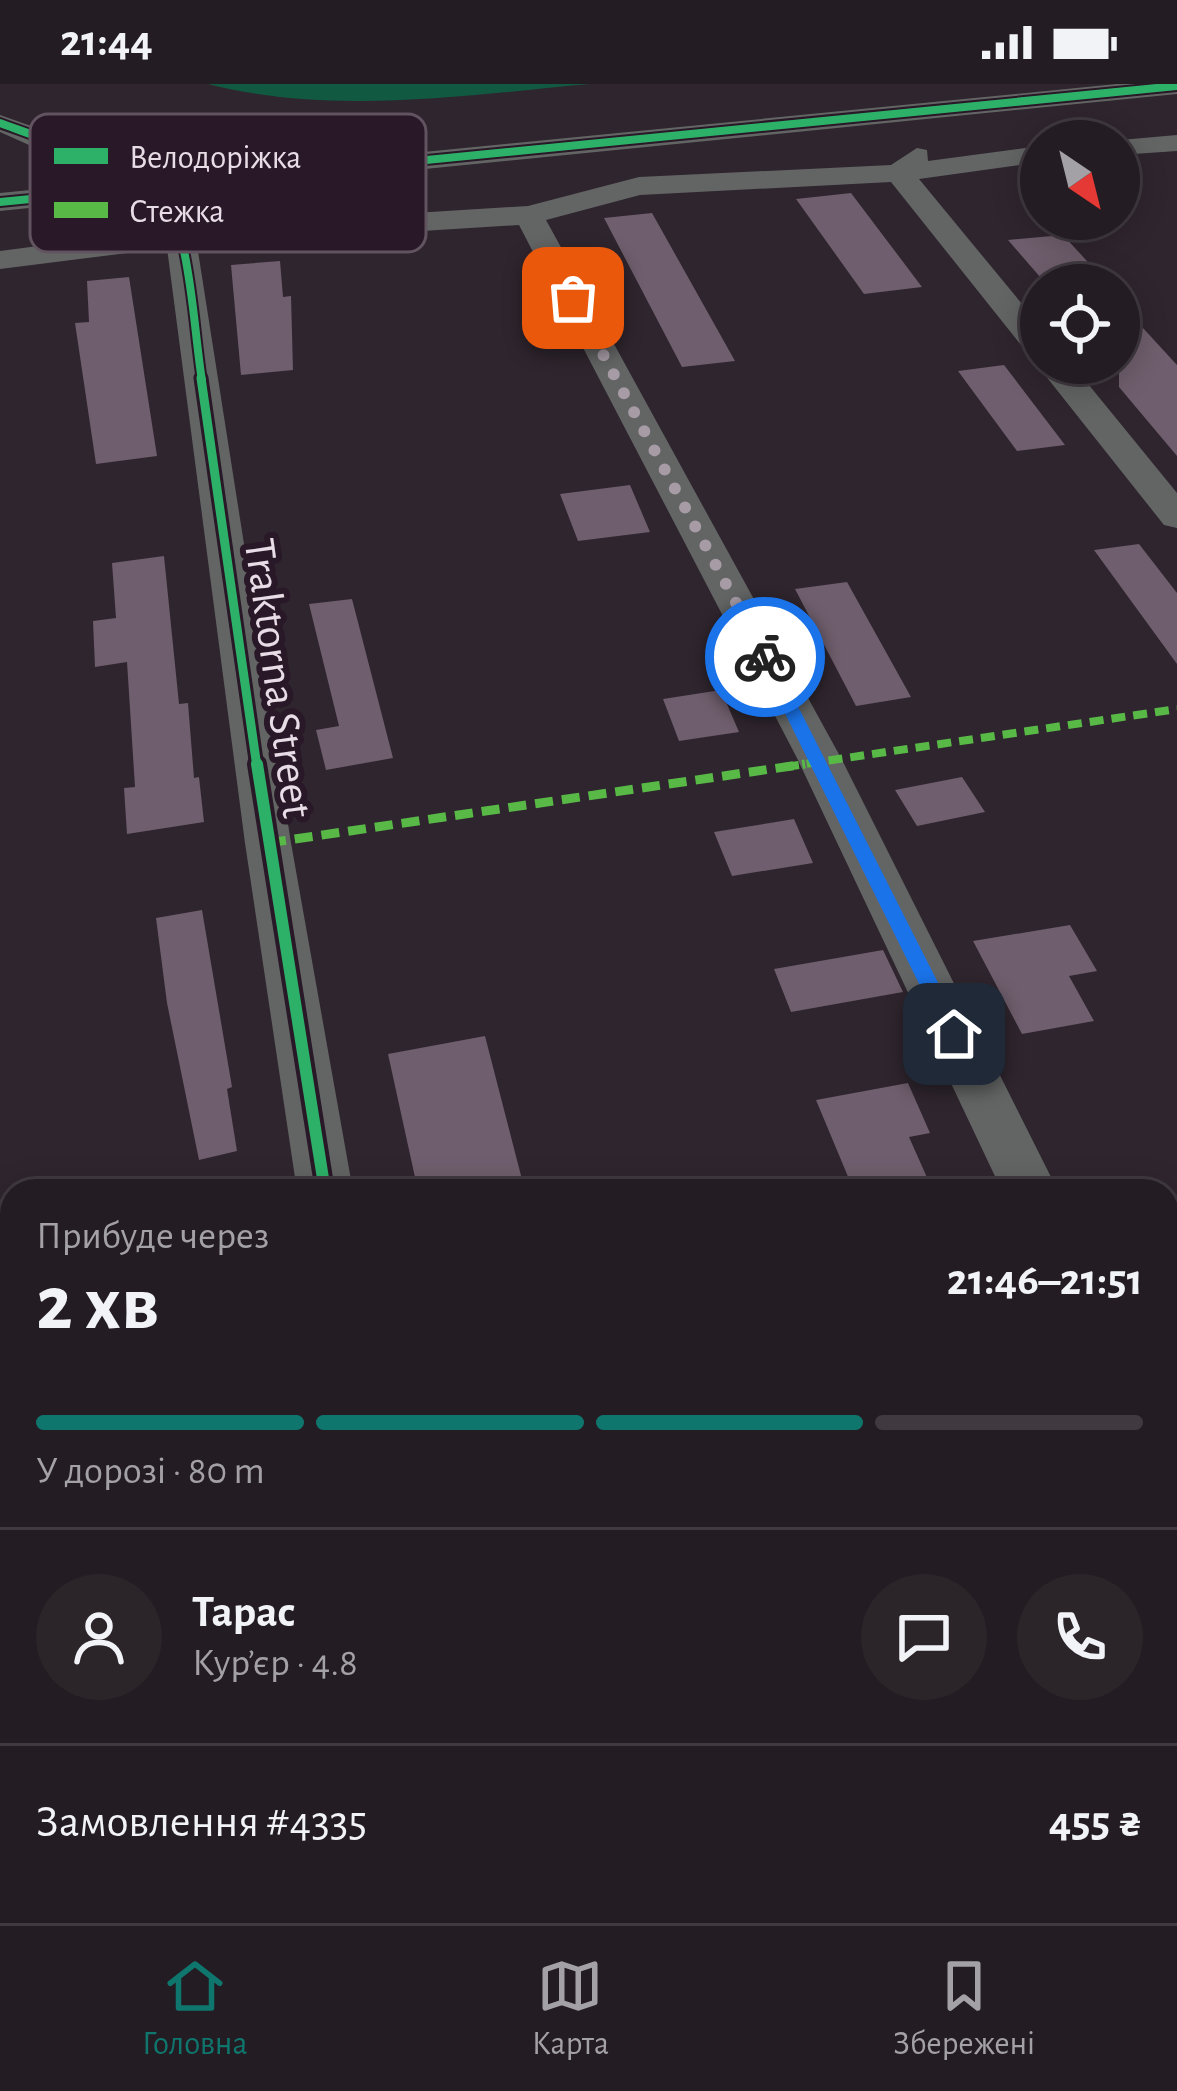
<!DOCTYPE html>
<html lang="uk">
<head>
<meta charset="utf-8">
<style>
  :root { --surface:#231c22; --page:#2b252a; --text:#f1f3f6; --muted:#a3a1a5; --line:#403a40; --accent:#0f766e }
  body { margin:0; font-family:"Alegreya Sans",sans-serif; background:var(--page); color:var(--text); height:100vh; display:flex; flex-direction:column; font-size:45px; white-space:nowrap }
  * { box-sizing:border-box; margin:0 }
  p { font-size:39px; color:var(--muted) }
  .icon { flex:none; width:66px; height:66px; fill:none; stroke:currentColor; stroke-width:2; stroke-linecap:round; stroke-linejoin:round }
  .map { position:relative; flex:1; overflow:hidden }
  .side { position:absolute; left:0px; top:1095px; width:1179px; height:744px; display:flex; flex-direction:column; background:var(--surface); border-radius:36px 36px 0 0; box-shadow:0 6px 30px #0003,0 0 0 3px var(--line) }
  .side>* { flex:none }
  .needle { width:78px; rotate:145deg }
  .controls { position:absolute; left:1020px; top:36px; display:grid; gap:24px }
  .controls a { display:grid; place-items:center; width:120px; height:120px; border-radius:50%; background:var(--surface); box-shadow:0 6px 30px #0003,0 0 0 3px var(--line); font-size:60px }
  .pin { position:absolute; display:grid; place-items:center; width:102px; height:102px; color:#fff; margin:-51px; border-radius:24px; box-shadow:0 6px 18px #0006 }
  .courier { position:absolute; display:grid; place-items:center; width:120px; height:120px; margin:-60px; border:9px solid #1a73e8; border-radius:50%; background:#fff; color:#222; box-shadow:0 3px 15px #0007 }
  .summary em { font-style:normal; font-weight:600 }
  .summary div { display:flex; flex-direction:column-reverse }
  .summary { display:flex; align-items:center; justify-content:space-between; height:204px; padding:0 36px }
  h1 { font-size:78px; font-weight:600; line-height:90px }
  .bar { display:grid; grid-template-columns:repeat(4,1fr); gap:18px 12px; align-content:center; height:144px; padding:0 36px }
  .bar i { height:15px; border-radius:9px; background:var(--line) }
  .bar .current { background:var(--accent) }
  .bar p { grid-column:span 4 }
  .line { display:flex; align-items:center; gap:30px; padding:0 36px; border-top:3px solid var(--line) }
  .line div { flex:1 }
  .round { display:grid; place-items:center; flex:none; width:126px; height:126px; border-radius:63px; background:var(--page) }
  .status { display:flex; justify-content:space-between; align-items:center; height:84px; padding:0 60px; background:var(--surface); direction:ltr }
  .status svg { height:33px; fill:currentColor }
  .tab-bar { display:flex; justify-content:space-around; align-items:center; height:168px; border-top:3px solid var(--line); background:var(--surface); font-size:33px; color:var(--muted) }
  .tab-bar a { display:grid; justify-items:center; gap:6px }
  .tab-bar .current { color:var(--accent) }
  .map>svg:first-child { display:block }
</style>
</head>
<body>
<div class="status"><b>21:44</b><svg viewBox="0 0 49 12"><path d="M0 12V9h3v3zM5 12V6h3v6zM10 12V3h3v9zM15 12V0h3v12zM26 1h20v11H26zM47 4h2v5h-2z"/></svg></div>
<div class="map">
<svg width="1177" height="1839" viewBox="0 0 1177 1839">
  <rect width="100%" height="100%" fill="#2f252e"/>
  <path fill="#115a41" d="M208 0H590C466 11 331 32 208 0Z"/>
  <path fill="#6f5e6d" d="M851 109 922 203 864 210 796 115Z
    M652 129 735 277 682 283 604 134Z
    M1063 151 1109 201H1047L1008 156Z
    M280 177 283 213 291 212 293 286 241 291 231 181Z
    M129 193 157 372 96 380 75 239 89 238 87 197Z
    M1119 218 1177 281V372L1119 303Z
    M1004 281 1065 361 1017 367 958 287Z
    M630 401 650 448 578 457 560 410Z
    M1139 460 1177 509V580L1094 466Z
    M164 472 179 620 188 619 194 694 199 693 204 738 127 750 124 704 135 703 127 578 95 583 93 537 116 534 112 479Z
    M847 498 911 613 856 622 795 505Z
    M352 515 393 674 326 686 316 646 339 642 309 520Z
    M721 606 739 648 679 657 663 615Z
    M962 693 985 728 917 742 895 706Z
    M794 735 813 779 732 792 714 748Z
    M202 826 232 1003 227 1005 237 1067 199 1076 167 919 156 834Z
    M1070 841 1097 887 1069 892 1094 937 1022 950 973 857Z
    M883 866 903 908 791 928 774 885Z
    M485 952 525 1107H418L388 970Z
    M908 999 930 1049 909 1053 933 1107H854L816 1016Z"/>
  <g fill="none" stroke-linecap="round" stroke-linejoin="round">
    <path fill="#636564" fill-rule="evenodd" d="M1117 0H1177V10L164 111 189 143 528 122 639 93 891 81 917 64 927 66 928 77 1041 62V78L919 95 1041 243V279H1071L1177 409V444L1164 441 1041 286 1036 279 1040 274 1029 271 891 98 640 111 546 136 841 674 1058 1107H1002L797 674 519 141 197 161 291 759 353 1107H297L245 759 167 164 0 185V167L161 146 136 113 0 127V109L112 98 0 48V31L79 59 149 95Z
      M1177 51V67L1119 71V57H1109Z
      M1167 1358 1177 1362V1491L1167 1493Z
      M12 1690V1762L0 1764V1692Z
      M418 1827H494L497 1839H421Z"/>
    <path stroke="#58b947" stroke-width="8" stroke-dasharray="14 8" stroke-linecap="butt" d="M785 683 1177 625"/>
    <path stroke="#58b947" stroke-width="9" stroke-dasharray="18 9" stroke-linecap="butt" d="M268 759 805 680"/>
    <defs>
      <path id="cycleway-far2" d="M0 39C56 60 165 93 182 158 193 203 195 252 202 297
        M0 118 1177 2"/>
      <path id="cycleway-far1" d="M201 294 257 683"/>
      <path id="cycleway" d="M257 680 325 1107"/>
    </defs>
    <use href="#cycleway-far2" stroke="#291827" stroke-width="12"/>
    <use href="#cycleway-far1" stroke="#291827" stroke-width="15"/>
    <use href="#cycleway" stroke="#291827" stroke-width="20"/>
    <use href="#cycleway-far2" stroke="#2db169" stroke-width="8"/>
    <use href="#cycleway-far1" stroke="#2db169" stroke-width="9"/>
    <use href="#cycleway" stroke="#2db169" stroke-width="12"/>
  </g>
  <path fill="#1a73e8" d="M765 568 773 573 964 950 961 955 954 957 944 950 757 573Z"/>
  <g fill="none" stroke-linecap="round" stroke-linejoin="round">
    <path stroke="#a79ca6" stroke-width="12" stroke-dasharray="0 21.6" d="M573 214 765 573"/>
  </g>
  <g text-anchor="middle" stroke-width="12" stroke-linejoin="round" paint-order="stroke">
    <g font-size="45" fill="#e8dce6" stroke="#291827">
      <text transform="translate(280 594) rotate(82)" y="16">Traktorna Street</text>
    </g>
  </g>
  <rect x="30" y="30" width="396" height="138" rx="18" fill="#291827" stroke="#625360" stroke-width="3"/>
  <rect x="54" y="64" width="54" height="16" fill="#2db169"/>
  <rect x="54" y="118" width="54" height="16" fill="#58b947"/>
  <g font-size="33" fill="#e8dce6">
    <text x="129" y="84">Велодоріжка</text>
    <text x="129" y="138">Стежка</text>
  </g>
</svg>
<div class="controls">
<a><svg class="needle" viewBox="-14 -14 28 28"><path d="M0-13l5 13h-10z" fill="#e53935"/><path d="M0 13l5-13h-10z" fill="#a3a1a5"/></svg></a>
<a><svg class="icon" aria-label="locate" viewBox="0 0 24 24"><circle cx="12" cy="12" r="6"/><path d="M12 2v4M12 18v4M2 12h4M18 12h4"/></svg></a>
</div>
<div class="pin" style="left:573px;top:214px;background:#ea580c"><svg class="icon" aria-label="bag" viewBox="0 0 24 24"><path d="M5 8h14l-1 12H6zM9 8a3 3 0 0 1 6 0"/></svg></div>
<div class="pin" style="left:954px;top:950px;background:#1f2937"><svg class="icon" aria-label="home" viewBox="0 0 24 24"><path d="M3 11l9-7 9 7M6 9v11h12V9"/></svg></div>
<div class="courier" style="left:765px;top:573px"><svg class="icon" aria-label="bike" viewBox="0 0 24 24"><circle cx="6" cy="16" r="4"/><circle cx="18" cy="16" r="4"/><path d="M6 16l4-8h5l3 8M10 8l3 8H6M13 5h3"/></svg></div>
<section class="side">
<div class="summary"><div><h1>2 хв</h1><p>Прибуде через</p></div><em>21:46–21:51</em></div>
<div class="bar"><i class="current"></i><i class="current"></i><i class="current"></i><i></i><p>У дорозі · 80 m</p></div>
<div class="line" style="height:216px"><a class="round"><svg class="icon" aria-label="person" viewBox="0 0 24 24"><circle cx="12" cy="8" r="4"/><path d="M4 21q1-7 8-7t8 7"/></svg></a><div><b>Тарас</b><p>Кур’єр · 4.8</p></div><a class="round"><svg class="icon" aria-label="chat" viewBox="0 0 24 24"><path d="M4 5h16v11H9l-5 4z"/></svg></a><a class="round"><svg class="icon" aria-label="phone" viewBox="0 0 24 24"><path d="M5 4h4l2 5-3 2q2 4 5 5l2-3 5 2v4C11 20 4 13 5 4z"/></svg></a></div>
<div class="line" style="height:156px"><div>Замовлення #4335</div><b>455 ₴</b></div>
</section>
</div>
<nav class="tab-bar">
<a class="current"><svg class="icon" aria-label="home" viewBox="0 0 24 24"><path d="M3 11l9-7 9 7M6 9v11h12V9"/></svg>Головна</a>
<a><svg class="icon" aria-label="map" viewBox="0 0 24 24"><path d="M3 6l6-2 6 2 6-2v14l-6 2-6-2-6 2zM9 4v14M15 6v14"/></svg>Карта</a>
<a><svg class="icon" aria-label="saved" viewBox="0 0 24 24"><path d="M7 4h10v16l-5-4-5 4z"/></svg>Збережені</a>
</nav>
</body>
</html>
